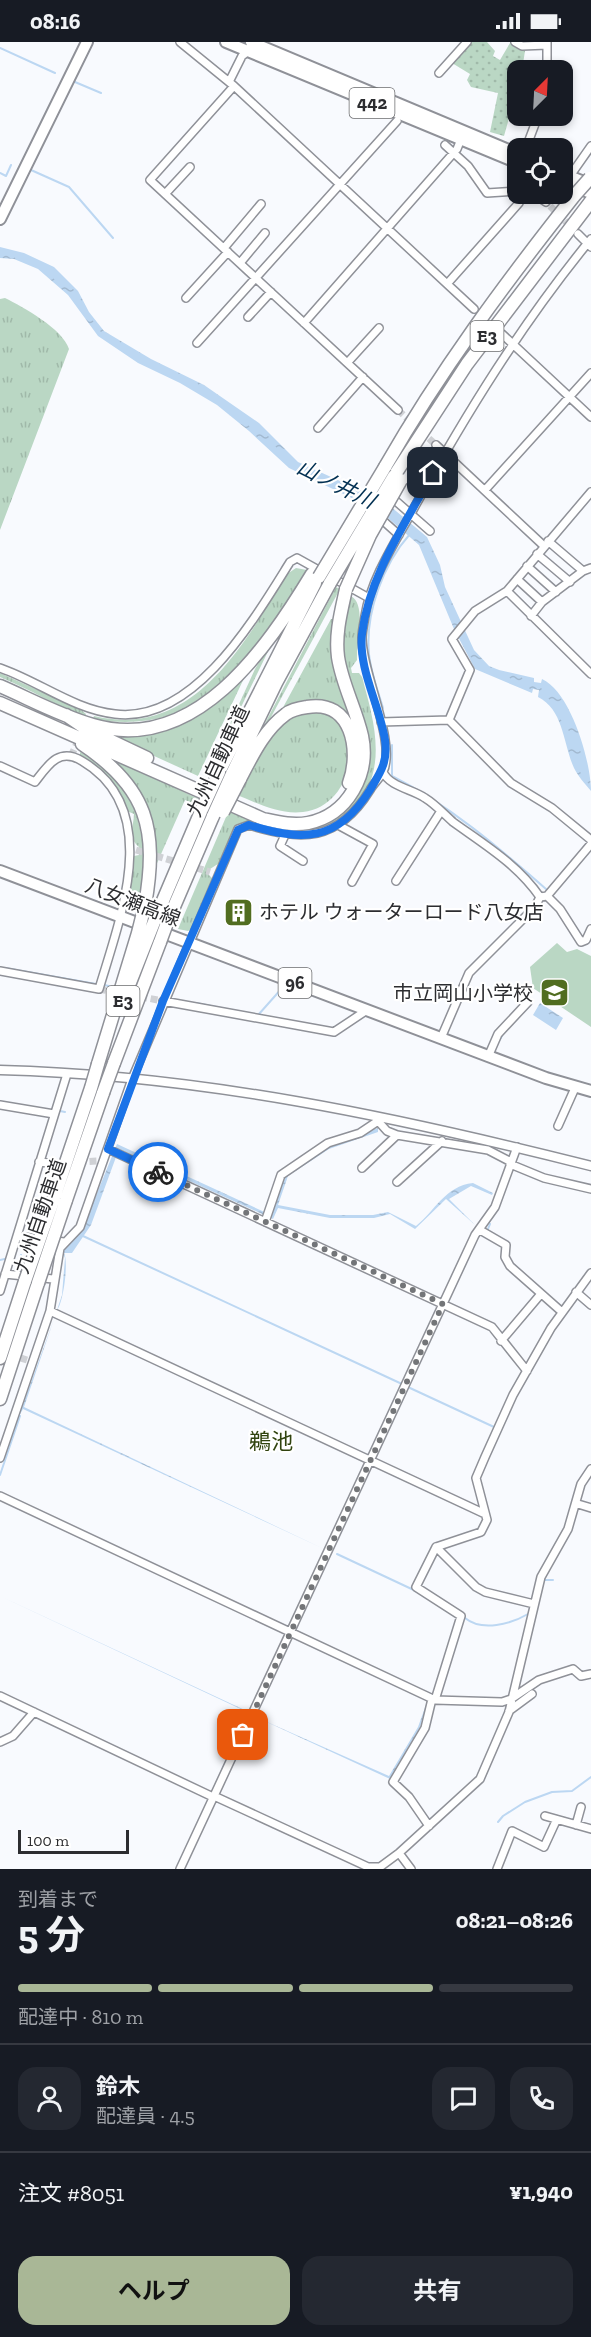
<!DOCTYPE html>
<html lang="ja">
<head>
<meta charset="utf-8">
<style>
  :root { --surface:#171b24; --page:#242831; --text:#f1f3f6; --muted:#9ea1a6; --line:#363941; --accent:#a9b796 }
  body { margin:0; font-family:"Zilla Slab","Noto Sans JP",serif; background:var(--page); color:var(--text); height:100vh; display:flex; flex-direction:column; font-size:22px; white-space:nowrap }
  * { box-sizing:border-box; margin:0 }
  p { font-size:20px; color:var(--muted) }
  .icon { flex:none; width:33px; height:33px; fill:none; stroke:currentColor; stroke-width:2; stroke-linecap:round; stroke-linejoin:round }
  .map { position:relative; height:1827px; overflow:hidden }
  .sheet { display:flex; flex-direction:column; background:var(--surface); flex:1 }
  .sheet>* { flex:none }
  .needle { width:39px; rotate:24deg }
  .tools { position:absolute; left:507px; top:18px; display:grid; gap:12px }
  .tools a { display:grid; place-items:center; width:66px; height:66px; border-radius:12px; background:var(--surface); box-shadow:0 3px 9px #0003; font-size:30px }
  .scale { position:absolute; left:18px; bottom:15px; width:111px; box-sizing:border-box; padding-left:6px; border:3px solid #2c2d30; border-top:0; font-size:16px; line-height:21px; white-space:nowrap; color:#2c2d30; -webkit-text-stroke:4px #fff; paint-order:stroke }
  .pin { position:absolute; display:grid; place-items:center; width:51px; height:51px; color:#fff; margin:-26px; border-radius:12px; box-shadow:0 3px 9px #0006 }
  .courier { position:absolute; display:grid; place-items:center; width:60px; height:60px; margin:-30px; border:4px solid #1a73e8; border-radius:50%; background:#fff; color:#222; box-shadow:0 2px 8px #0007 }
  .summary em { font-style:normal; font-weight:700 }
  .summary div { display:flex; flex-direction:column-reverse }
  .summary { display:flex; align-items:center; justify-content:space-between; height:102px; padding:0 18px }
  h1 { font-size:39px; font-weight:700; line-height:45px }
  .bar { display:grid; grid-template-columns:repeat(4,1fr); gap:9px 6px; align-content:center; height:72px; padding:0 18px }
  .bar i { height:8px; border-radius:4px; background:var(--line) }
  .bar .on { background:var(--accent) }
  .bar p { grid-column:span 4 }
  .line { display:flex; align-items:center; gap:15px; padding:0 18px; border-top:2px solid var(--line) }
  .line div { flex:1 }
  .round { display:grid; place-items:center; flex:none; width:63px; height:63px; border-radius:18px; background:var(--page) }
  .button { display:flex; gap:12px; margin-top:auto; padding:12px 18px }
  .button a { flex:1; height:69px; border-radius:18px; background:var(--accent); color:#111; font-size:24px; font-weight:700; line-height:69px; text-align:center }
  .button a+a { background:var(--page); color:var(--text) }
  .status { display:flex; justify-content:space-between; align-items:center; height:42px; padding:0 30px; background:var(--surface); direction:ltr }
  .status svg { height:16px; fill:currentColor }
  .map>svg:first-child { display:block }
</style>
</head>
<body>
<div class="status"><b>08:16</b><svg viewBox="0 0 49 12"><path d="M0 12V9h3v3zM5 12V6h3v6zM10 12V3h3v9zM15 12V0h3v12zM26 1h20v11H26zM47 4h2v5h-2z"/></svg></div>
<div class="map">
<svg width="591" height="1827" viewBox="0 0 591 1827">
  <defs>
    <pattern id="grass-tufts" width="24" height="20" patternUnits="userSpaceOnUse" patternTransform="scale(1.5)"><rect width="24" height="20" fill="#bad7c4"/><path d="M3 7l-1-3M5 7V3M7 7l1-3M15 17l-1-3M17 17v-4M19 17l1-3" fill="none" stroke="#a0b9a9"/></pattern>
    <pattern id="garden-dots" width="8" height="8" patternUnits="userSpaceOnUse" patternTransform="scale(1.5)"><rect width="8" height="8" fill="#bad7c4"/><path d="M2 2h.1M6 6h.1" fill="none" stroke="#a0b9a9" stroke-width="1.8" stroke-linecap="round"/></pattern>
    <pattern id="water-ripples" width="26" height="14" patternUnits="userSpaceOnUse" patternTransform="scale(1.5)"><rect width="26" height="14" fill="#bcd7f2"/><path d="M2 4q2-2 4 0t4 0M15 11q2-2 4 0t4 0" fill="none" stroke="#a2b9d0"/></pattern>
  </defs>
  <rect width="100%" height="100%" fill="#f8fafe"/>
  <path fill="url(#grass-tufts)" d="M5 256C23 265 63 287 69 307L0 488V257Z
    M296 526 307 528 303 537C248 618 205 696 93 677L94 674C193 698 244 602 287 532Z
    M336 545 340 547 263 690 261 689Z
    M351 554C367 563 356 600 357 618L351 626 352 631H359L362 635C375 682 391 736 346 772 331 784 314 791 295 790 277 789 252 774 237 783L221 820 210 827 208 832 213 837 193 886 188 889 178 887 226 775 185 758 154 828V803L106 711C150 732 266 799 311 784 321 781 354 748 364 740 353 680 332 613 351 554Z
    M331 577H334L355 685 328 660 304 659 280 671Z
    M277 591 209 731 208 730 255 627Z
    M0 631 80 667 86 672 85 676C56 663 29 647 0 635Z
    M246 632 198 734 95 687 195 674 223 655Z
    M322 670C369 688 352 765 303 770 280 773 257 761 237 753L274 688 297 671Z
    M80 710C128 732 145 778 144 829 143 842 142 858 136 870L127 864 134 814 139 813V805C127 795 134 783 134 772L127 769 111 740 80 715Z"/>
  <path fill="#bad7c4" d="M557 901 567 910 577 907 591 914V985L533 946 530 925Z"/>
  <path fill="url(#garden-dots)" d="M472 0H487L495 9 493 14 500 18 510 1 525 9 522 28H518L517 48 504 94 490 90 498 51 471 45 467 38 470 32 452 21Z"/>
  <path fill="url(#water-ripples)" d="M0 205 24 211 54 225 78 249 89 270 104 289 151 317 204 343 259 381 298 420 384 459 427 495 440 523 445 545 474 608 489 624 499 628 534 636V640L541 641 542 637C571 650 591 720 591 749 585 742 578 734 574 726 563 702 564 668 538 655L539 648 533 647 532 651 475 627 454 587 419 503 381 470 289 426 249 389 217 363 180 341 138 321 98 294 68 253 38 227 14 217 0 216Z
    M540 961 563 976 556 988 533 973Z
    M378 1086V1090L329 1107 288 1134 278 1163 330 1173H373L388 1170 416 1184C435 1169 445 1144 473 1141L493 1151 492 1153 471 1144 449 1157 475 1183 446 1157 415 1187 390 1172 374 1176H330L278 1166 273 1177 119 1107 91 1183 72 1211H64C69 1220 63 1262 57 1268L62 1253 65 1216 61 1207 84 1183 117 1102 271 1173 286 1133 328 1105Z
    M54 1277 24 1365 324 1507 23 1367 18 1376Z
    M0 1554 249 1670 212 1748 247 1670Z
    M427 1660 420 1685 390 1737 258 1676 389 1734 418 1685Z"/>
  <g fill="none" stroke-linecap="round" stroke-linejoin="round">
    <path stroke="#bcd7f2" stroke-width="2" d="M0 6 55 31
      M75 40 101 51
      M31 128 69 145 113 196
      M0 131 6 134 11 123
      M383 666C378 649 371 631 369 612 365 572 383 522 410 492
      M392 703V734C449 763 498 805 546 847
      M5 926 96 942
      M104 943 109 944
      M196 961 262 974
      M259 972 283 945
      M497 1002 502 994
      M60 1069 65 1070
      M488 1187 490 1182
      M83 1194 402 1342
      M0 1218 9 1216
      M15 1229 21 1213
      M410 1346 494 1385
      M0 1433 20 1374
      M337 1512 418 1550
      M544 1538H553
      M465 1576C482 1590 511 1582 528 1572
      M498 1780 503 1774 525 1760 552 1750 572 1749 591 1735"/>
    <path stroke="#cfd1d5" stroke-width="7" stroke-dasharray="7 3.5" stroke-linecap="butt" d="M550 164 573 187
      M474 267 497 288
      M398 368 436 403
      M71 714 80 695
      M136 808 210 830
      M99 947 163 959
      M79 1120 97 1119
      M11 1313 27 1318"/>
    <defs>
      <path id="minor" d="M180 0 234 44 474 267
        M515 0 522 4 547 3
        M547 0V28
        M439 31 467 0
        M229 40 242 14 250 8
        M234 44 150 138 398 368
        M445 103 468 124 487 151 518 149
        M526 106 538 74
        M570 134 591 104
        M165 152 190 125
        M534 152 546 160 553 152
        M578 192 591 205
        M224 206 261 162
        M240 221 265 191
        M447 242 519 161 520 152
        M186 256 228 210
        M248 275 271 250
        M304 281 457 107 461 97
        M502 292 591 375
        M197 301 397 79
        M348 320 379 286
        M318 386 363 335
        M436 403 544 504
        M485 448 591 331
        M591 450 507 549 475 569 452 597 470 628 449 678 511 741 552 766 591 798
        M389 453 430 489
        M379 475 399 493
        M548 499 583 529 591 526
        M537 512 570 540
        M527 524 556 550
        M517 537 542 560 583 529
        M507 549 591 632
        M531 574 542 560
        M0 626C38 639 75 668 115 672 194 682 255 576 290 520L297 516 369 556
        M381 680 449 678
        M0 724 35 740C48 723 59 705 82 719 164 767 120 876 99 947L0 929
        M383 730C390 745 412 747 425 756 435 762 444 772 453 780 485 803 517 822 540 855
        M340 784 373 802 352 840
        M285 793 280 804 303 819
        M396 839 441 769
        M547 854 560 867 581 900 586 898 591 887
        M163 959 334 990 367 968
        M441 996 469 931 535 865 540 855 547 854 591 802
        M488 1015 498 992 528 960
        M0 1063 54 1072
        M378 1079 387 1089 397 1093 488 1108 511 1120
        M558 1084 575 1046
        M108 1107 492 1285 527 1329
        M39 1120 50 1121
        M510 1122 544 1136 591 1147
        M362 1126 397 1093
        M397 1140 442 1099
        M265 1180 281 1133 328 1101 360 1091 378 1079V1075
        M480 1188 506 1203 505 1215 510 1224 562 1270
        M17 1194 64 1200
        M5 1232 53 1237
        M0 1249 67 1032
        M576 1250 591 1263
        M50 1269 483 1471
        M501 1299 540 1253
        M0 1416 50 1269 60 1206 80 1185 132 1037 238 787 249 783C302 799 338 800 370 748 373 742 380 736 383 730 397 701 362 631 362 596 362 589 364 581 365 574 371 536 396 499 414 466 466 372 522 281 591 197
        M0 1454 435 1658 502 1660 511 1657 539 1638 573 1627 581 1634 591 1632
        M578 1462 591 1466
        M534 1562 485 1550 476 1545 436 1505 481 1490 487 1478 476 1436 485 1415 513 1353 551 1286 591 1231
        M0 1654 213 1755
        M435 1658 461 1574 416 1545 436 1505
        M509 1669 532 1652
        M0 1700 13 1694 34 1670
        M214 1754 368 1825H380L399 1811 480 1737 509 1670 541 1535 568 1487 581 1442 591 1427
        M545 1774 591 1787
        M576 1783 581 1765
        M429 1784 409 1755 393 1740 425 1686 432 1657
        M399 1811 411 1827
        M180 1827 475 1193 495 1165 517 1105
        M497 1827 512 1789 544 1805 556 1779"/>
      <path id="tertiary" d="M0 1028C201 1033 397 1075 591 1124"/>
      <path id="primary" d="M0 829 546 1036 591 1049"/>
      <path id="trunk" d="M226 0 518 121
        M251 0 518 112
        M562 131 591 143
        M562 140 591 151
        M0 177 87 0"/>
      <path id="motorway" d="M385 425C440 329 505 241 574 154
        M394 434 467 322 591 159
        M0 644C30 657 61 674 93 683 195 713 267 606 312 532
        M0 661 263 777C277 780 292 784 308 781 348 773 370 732 362 694 356 667 342 642 338 615 335 592 341 570 346 547
        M66 673 88 688 147 716
        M82 702C148 746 158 788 145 863
        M219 730 315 541
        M232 732 276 641 330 541
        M240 737C252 714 264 688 286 672 291 668 300 666 307 665 352 657 361 709 349 741
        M156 875 202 767
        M167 881 213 774
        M129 943 148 895
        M114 1021 160 900
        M98 1022 138 891
        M54 1156 91 1046
        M66 1158 103 1051
        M0 1316 25 1239
        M0 1357 38 1241"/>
    </defs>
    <use href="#minor" stroke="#8f9198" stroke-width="10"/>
    <use href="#tertiary" stroke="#8f9198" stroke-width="11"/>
    <use href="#primary" stroke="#8f9198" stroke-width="14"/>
    <use href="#trunk" stroke="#8f9198" stroke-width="14"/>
    <use href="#motorway" stroke="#8f9198" stroke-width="15"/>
    <use href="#minor" stroke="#fff" stroke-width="7"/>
    <use href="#tertiary" stroke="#fff" stroke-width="8"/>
    <use href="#primary" stroke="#fff" stroke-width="10"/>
    <use href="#trunk" stroke="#fff" stroke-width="10"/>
    <use href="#motorway" stroke="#fff" stroke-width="12"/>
    <defs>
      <path id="motorway-bridge" d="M574 154 590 136
        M319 535 385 425
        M330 541 394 434
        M346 547 370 493 401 438
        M202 767 219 730
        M223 770 240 737
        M213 774 232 732
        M138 891 145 863
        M148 895 156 875
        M160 900 167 881
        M91 1046 98 1022
        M103 1051 114 1021
        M25 1239 54 1156
        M38 1241 66 1158"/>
    </defs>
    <use href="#motorway-bridge" stroke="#8f9198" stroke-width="15" stroke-linecap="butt"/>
    <use href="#motorway-bridge" stroke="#fff" stroke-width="12"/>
  </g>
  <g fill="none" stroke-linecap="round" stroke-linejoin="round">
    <path stroke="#737578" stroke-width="6" stroke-dasharray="0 10.8" d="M158 1130 443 1262 243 1693"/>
    <path stroke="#1a73e8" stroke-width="8" d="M158 1130 108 1107 163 959 238 788 249 783C302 799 337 801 370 748 380 731 388 721 385 698 380 664 358 627 362 592 369 534 405 482 433 431"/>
  </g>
  <defs>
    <symbol id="building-square" viewBox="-11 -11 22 22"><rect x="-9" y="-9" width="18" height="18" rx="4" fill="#516d20" stroke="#fff"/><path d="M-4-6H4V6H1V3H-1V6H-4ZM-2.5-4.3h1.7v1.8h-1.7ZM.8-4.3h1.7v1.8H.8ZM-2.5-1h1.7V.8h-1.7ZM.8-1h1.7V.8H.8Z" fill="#fff"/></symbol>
    <symbol id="school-square" viewBox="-11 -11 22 22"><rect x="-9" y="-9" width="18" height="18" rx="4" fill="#516d20" stroke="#fff"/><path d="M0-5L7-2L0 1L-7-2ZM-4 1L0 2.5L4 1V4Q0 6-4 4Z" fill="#fff"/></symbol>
  </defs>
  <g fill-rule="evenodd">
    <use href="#building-square" x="222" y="854" width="33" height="33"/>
    <use href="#school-square" x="538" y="934" width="33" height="33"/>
  </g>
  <g text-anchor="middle" stroke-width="4.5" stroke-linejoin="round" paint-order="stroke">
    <g fill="#fff" stroke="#6b6c6e" stroke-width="1.5">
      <rect x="349.5" y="46" width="45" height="30" rx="4.5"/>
      <rect x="470.5" y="279" width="33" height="30" rx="4.5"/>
      <rect x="278.5" y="926" width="33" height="30" rx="4.5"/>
      <rect x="106.5" y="944" width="33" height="30" rx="4.5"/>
    </g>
    <g font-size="18" font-weight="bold" fill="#2c2d30">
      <text x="372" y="67">442</text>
      <text x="487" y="300">E3</text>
      <text x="295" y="947">96</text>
      <text x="123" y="965">E3</text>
    </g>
    <g font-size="20" fill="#2c2d30" stroke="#fff">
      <text transform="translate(218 719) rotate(-65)" y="7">九州自動車道</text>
      <text transform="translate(133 860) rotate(21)" y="7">八女瀬高線</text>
      <text transform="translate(40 1174) rotate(-71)" y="7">九州自動車道</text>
    </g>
    <g font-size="20" fill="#2c2d30" stroke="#fff" text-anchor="start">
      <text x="259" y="877">ホテル ウォーターロード八女店</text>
      <text x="533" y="958" text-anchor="end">市立岡山小学校</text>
    </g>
    <g font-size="21" font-style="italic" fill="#023052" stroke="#fff">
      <text transform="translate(336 442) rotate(26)" y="7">山ノ井川</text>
    </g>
    <g font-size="22" fill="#30430e" stroke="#fff">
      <text x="271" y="1407">鵜池</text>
    </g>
  </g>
</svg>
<div class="tools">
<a><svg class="needle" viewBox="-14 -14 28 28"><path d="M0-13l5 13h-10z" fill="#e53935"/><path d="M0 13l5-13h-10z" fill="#9ea1a6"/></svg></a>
<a><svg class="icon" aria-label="locate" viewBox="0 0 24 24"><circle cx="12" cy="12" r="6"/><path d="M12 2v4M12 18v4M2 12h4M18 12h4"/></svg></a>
</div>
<div class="scale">100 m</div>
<div class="pin" style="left:243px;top:1693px;background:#ea580c"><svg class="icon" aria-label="bag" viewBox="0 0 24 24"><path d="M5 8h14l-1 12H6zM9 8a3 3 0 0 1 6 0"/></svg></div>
<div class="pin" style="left:433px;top:431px;background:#1f2937"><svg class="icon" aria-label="home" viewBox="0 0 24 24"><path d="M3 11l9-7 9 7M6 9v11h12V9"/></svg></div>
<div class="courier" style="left:158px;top:1130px"><svg class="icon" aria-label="bike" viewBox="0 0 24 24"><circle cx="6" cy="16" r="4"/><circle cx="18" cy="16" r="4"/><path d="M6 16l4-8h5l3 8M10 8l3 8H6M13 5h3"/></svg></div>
</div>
<section class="sheet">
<div class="summary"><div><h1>5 分</h1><p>到着まで</p></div><em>08:21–08:26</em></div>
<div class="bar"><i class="on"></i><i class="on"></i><i class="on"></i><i></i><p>配達中 · 810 m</p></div>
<div class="line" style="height:108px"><a class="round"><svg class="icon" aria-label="person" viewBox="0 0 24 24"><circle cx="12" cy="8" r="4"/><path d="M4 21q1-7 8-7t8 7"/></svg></a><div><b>鈴木</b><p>配達員 · 4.5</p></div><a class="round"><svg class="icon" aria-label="chat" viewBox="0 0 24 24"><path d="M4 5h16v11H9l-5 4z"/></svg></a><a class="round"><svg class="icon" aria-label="phone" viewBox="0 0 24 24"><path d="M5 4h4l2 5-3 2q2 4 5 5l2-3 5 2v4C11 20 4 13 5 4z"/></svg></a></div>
<div class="line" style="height:78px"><div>注文 #8051</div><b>¥1,940</b></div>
<div class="button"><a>ヘルプ</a><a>共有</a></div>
</section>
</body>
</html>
